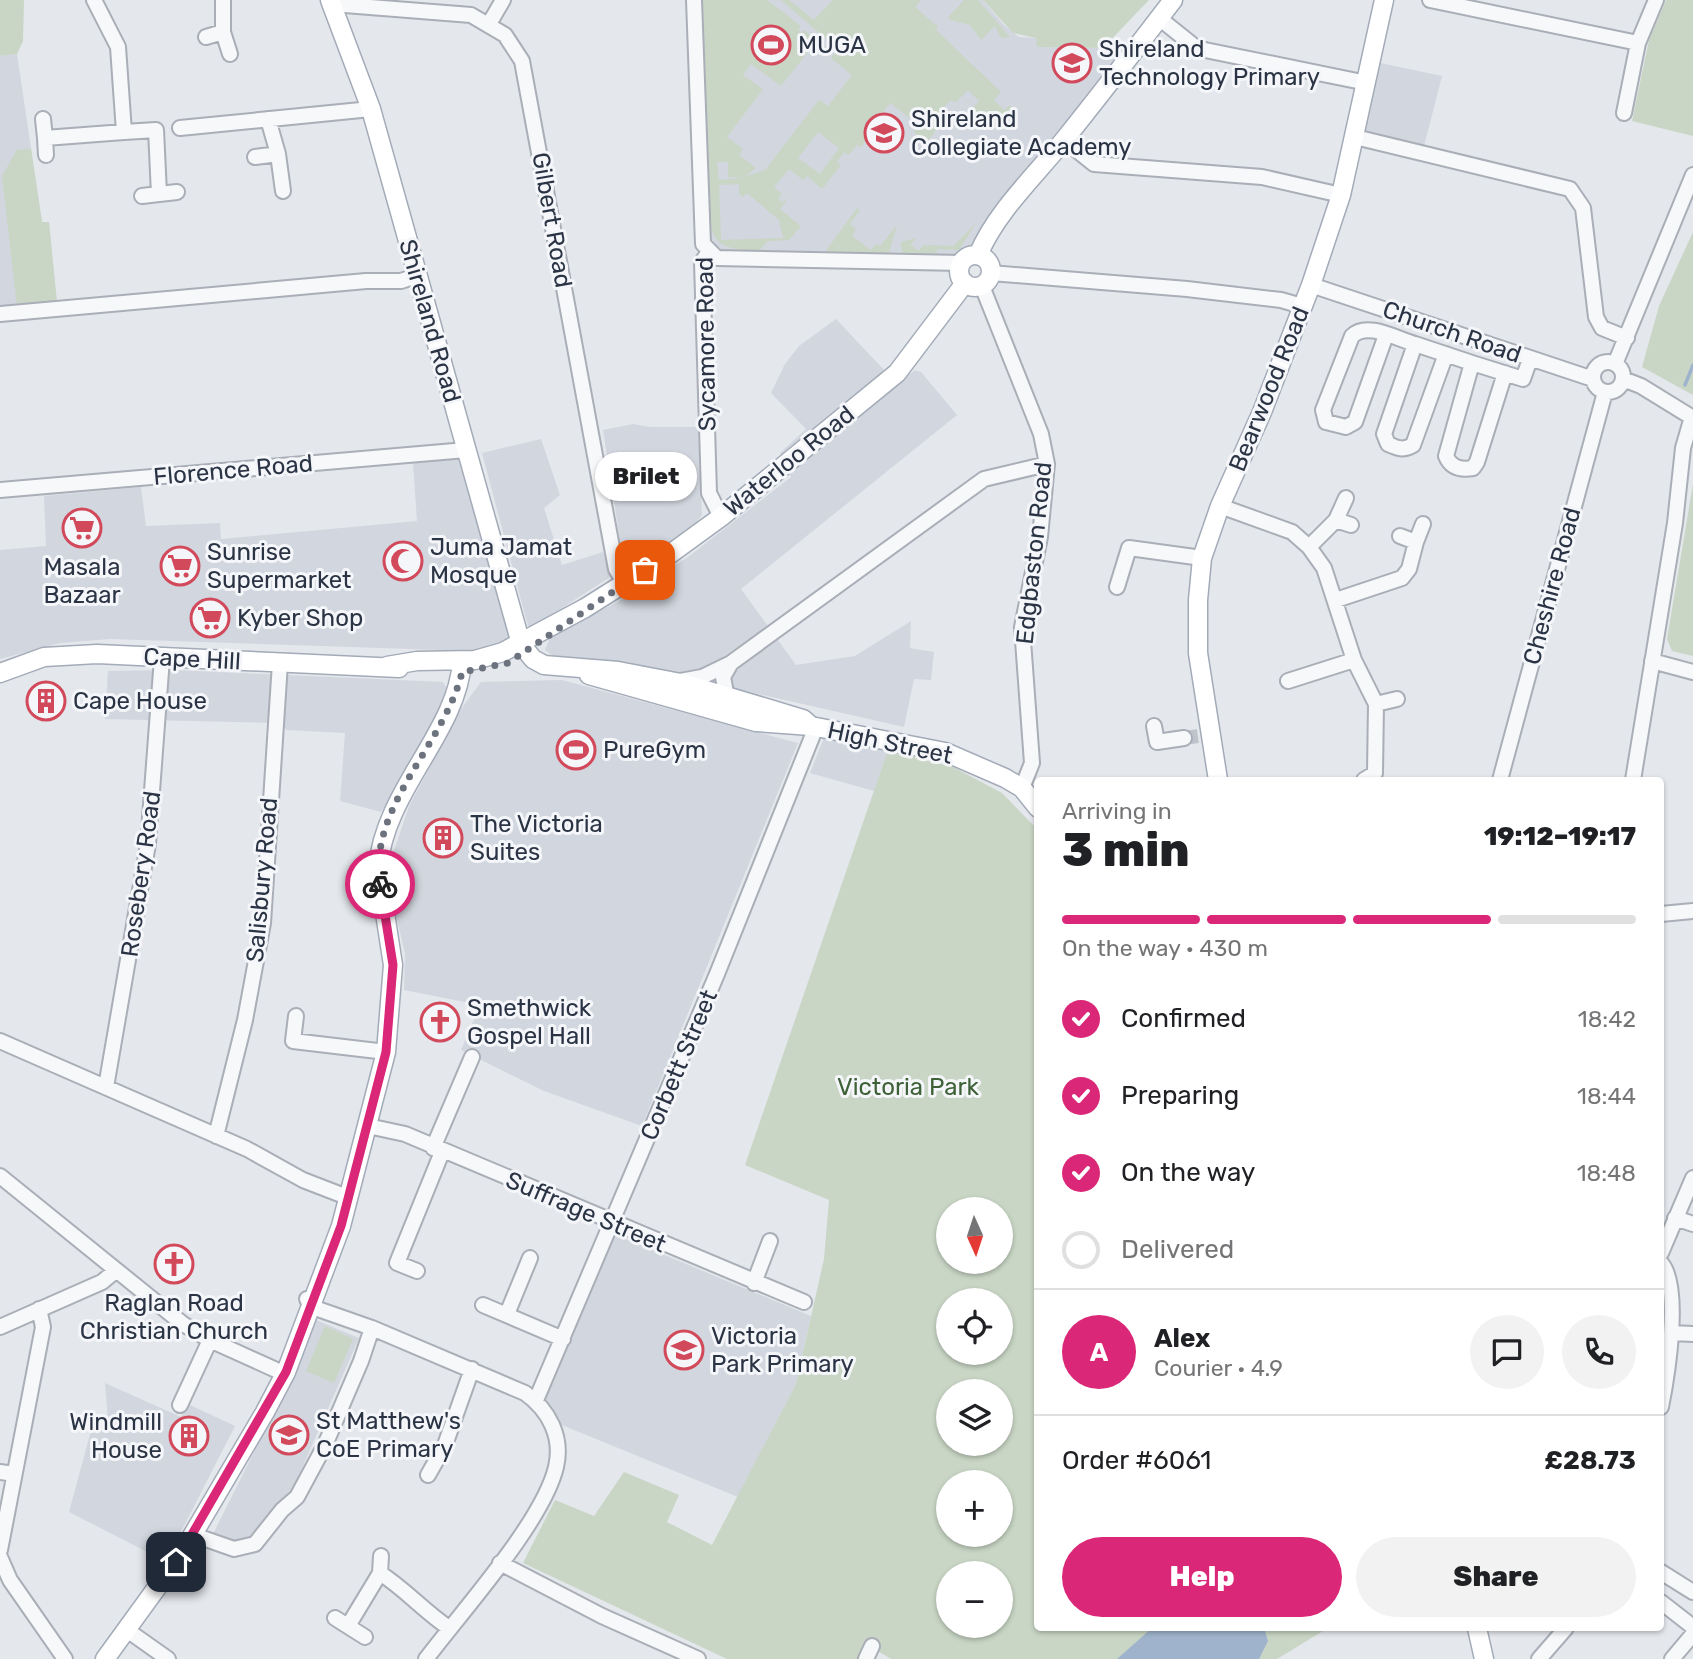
<!DOCTYPE html>
<html lang="en">
<head>
<meta charset="utf-8">
<style>
  :root { --surface:#fff; --page:#f2f2f2; --text:#202124; --muted:#757577; --line:#e0e0e0; --accent:#db2777 }
  body { margin:0; font-family:Rubik,sans-serif; background:var(--page); color:var(--text); height:100vh; display:flex; flex-direction:column; font-size:26px; white-space:nowrap }
  * { box-sizing:border-box; margin:0 }
  p { font-size:23px; color:var(--muted) }
  .icon { flex:none; width:38px; height:38px; fill:none; stroke:currentColor; stroke-width:2; stroke-linecap:round; stroke-linejoin:round }
  .map { position:relative; flex:1; overflow:hidden }
  .side { position:absolute; left:1034px; top:777px; width:630px; height:854px; display:flex; flex-direction:column; background:var(--surface); border-radius:7px; box-shadow:0 2px 5px #0004 }
  .side>* { flex:none }
  .needle { width:46px; rotate:177deg }
  .controls { position:absolute; left:936px; top:1197px; display:grid; gap:14px }
  .controls a { display:grid; place-items:center; width:77px; height:77px; border-radius:50%; background:var(--surface); box-shadow:0 2px 5px #0004; font-size:35px }
  .pin { position:absolute; display:grid; place-items:center; width:60px; height:60px; color:#fff; margin:-30px; border-radius:14px; box-shadow:0 4px 10px #0006 }
  .courier { position:absolute; display:grid; place-items:center; width:70px; height:70px; margin:-35px; border:5px solid #db2777; border-radius:50%; background:#fff; color:#222; box-shadow:0 2px 9px #0007 }
  .bubble { position:absolute; height:49px; border-radius:24px; background:var(--surface); box-shadow:0 2px 5px #0004; font-size:23px; font-weight:800; line-height:49px; text-align:center }
  .head em { font-style:normal; font-weight:800 }
  .head div { display:flex; flex-direction:column-reverse }
  .head { display:flex; align-items:center; justify-content:space-between; height:119px; padding:0 28px }
  h1 { font-size:46px; font-weight:800; line-height:52px }
  .bar { display:grid; grid-template-columns:repeat(4,1fr); gap:10px 7px; align-content:center; height:84px; padding:0 28px }
  .bar i { height:9px; border-radius:5px; background:var(--line) }
  .bar .selected { background:var(--accent) }
  .bar p { grid-column:span 4 }
  .line { display:flex; align-items:center; gap:18px; padding:0 28px; border-top:2px solid var(--line) }
  .line div { flex:1 }
  .round { display:grid; place-items:center; flex:none; width:74px; height:74px; border-radius:37px; background:var(--page) }
  ol { padding:0 28px; list-style:none }
  li { display:flex; align-items:center; gap:21px; height:77px }
  li p { margin-inline-start:auto }
  li .icon { padding:7px; border-radius:50%; background:var(--accent); color:#fff; stroke-width:4 }
  li:last-child { color:var(--muted) }
  li i { width:38px; height:38px; border:4px solid var(--line); border-radius:50% }
  .cta { display:flex; gap:14px; margin-top:auto; padding:14px 28px }
  .cta a { flex:1; height:80px; border-radius:42px; background:var(--accent); color:#fff; font-size:28px; font-weight:800; line-height:80px; text-align:center }
  .cta a+a { background:var(--page); color:var(--text) }
  .map>svg:first-child { display:block }
</style>
</head>
<body>
<div class="map">
<svg width="1693" height="1659" viewBox="0 0 1693 1659">
  <rect width="100%" height="100%" fill="#e4e7ec"/>
  <path fill="#d2d6de" d="M694 0H983L1004 25 1019 37 1037 38V47L1103 48 1123 64 964 260 708 253Z
    M17 54 42 222H49L57 303 0 308V56Z
    M1371 61 1442 76 1422 154 1355 137Z
    M836 319 885 371 894 386 915 370 921 372 957 415 741 589 796 665 855 656 911 621 910 648 934 652 931 680 914 679 904 727 661 672 553 656 545 650 550 638 617 602 688 557 791 477 780 453 806 429 771 393 785 364 799 346Z
    M633 424 650 427H698L702 515 692 528 625 573 603 430Z
    M541 439 560 495 544 508 562 565 603 552 610 577 531 628 528 626 482 453Z
    M458 458 512 640 506 645 470 651 110 639 60 643 0 659V550L46 546 44 496 141 487 146 526 220 523 221 539 417 521 413 463Z
    M173 670 443 682 446 687 444 698 420 746 381 812 340 801 345 733 287 730 278 723 105 719 108 671Z
    M562 680 798 743 642 1126 544 1091 461 1050 480 1005 404 990 405 954 389 885V866L409 806 461 709 481 682Z
    M825 735 888 750 874 791 810 773Z
    M614 1234 811 1316 796 1384 738 1497 557 1423 544 1400Z
    M316 1320 359 1338 288 1500 253 1543 209 1542 285 1390Z
    M105 1383 181 1417 188 1404 235 1426 185 1524 163 1560 69 1512 92 1427 109 1433Z"/>
  <path fill="#c9d6c5" fill-rule="evenodd" d="M0 0H24L23 41 17 54 0 56Z
    M703 0H767L801 26 798 30 802 33 804 30 826 47 820 54 811 48 781 86 751 64 743 75 763 89 727 137 743 149 739 155 756 168 744 177H728V162H717L719 180C740 179 750 175 765 170L819 100 828 106 852 75 831 58 838 49 781 0H789L814 20 833 0H921L915 7 938 27 936 30 1001 92 994 100 1004 110 1010 105 1016 112 1006 124 1010 128 1008 131 999 123 994 128 971 110 979 101 968 90 955 103 951 100 944 107 948 111 934 125 937 129 927 142 914 132 919 125 890 103 869 129 872 132 861 147 857 145 849 155 844 152 837 162 841 165 822 189 807 176 803 180 789 169 774 187 782 194 778 199 782 202 788 198 780 209 801 226 789 240 768 241 759 251C740 250 717 250 711 228ZM818 132 839 148 820 174 798 158ZM739 184V194L743 197 747 193 779 220 783 238 721 240 719 185Z
    M964 0H978L1010 37 1001 38 995 26 981 40 970 25 950 20 948 17Z
    M983 0H1149L1103 48 1037 47 1036 38 1013 33Z
    M1666 0H1693V136L1632 121 1649 40Z
    M31 149 42 222H49L57 303 17 307 2 176 17 150Z
    M857 208 860 210 850 224 856 229 852 236 871 250 876 244 880 246 897 225 889 253 825 252Z
    M976 223 959 250 937 249V253H902L901 242 916 238 911 245 918 251 924 245 953 246Z
    M1693 232V395L1642 367 1659 306Z
    M1693 484V656L1672 651 1667 639Z
    M888 750 953 767 1002 793 1038 830V1628H1328L1277 1659H891L868 1645 860 1659H727L523 1563 555 1500 594 1516 624 1472 679 1495 667 1522 712 1545 796 1384 824 1259 829 1200 745 1165ZM948 1209H1001V1262H948ZM948 1300H1001V1353H948ZM948 1391H1001V1444H948ZM948 1482H1001V1535H948ZM948 1573H1001V1626H948Z
    M325 1326 353 1339 334 1383 306 1371Z"/>
  <path fill="#9fb4cc" d="M1152 1628H1264L1268 1641 1259 1659H1117Z"/>
  <g fill="none" stroke-linecap="round" stroke-linejoin="round">
    <path stroke="#9fb4cc" stroke-width="3.5" d="M1685 385 1693 365"/>
    <path stroke="#bfc3cb" stroke-width="14" stroke-dasharray="14 7" stroke-linecap="butt" d="M1184 738 1199 736"/>
    <defs>
      <path id="minor" d="M94 0 118 47 124 132 156 130 159 194 142 196
        M223 0V32L230 54
        M694 0 703 244 717 258 962 263
        M1430 0 1638 43
        M332 4 471 15 505 35 522 61 616 569 625 584
        M1159 18 1194 46 1205 50 1367 83
        M489 24 503 0
        M206 37 223 32
        M1624 113 1638 43 1656 0
        M43 119 45 138 124 132
        M268 119 278 154 283 191
        M180 128 371 109
        M1355 137 1570 189 1583 208 1596 317 1602 328 1627 338
        M45 138 46 155
        M1064 140 1094 164 1262 177 1341 195
        M255 157 278 154
        M159 194 177 192
        M708 253 702 262 709 493 721 517
        M991 273 1187 289 1281 300 1302 306
        M1311 285 1593 379
        M982 286 1041 434 1047 464 1040 537 1022 627 1032 763 1022 788
        M0 314 366 281H401L416 276
        M1386 335 1355 422 1346 427 1326 422 1323 410 1352 336C1367 321 1397 339 1415 344
        M1446 354 1413 445C1403 451 1397 448 1388 444L1384 434 1415 344 1472 363
        M1593 377a15 15 0 1 1 30 0a15 15 0 1 1-30 0Z
        M1615 364 1693 175
        M1505 373 1477 462 1473 468C1461 470 1451 468 1446 456L1472 363 1523 379 1530 359
        M1623 379 1641 386 1693 418
        M0 490 466 450
        M1220 506 1292 532 1309 547 1324 568 1354 660 1376 704 1375 773 1364 780
        M1336 520 1351 525
        M1416 542 1423 524
        M1309 547 1336 520 1346 498
        M1117 587 1129 548 1202 558
        M1336 600 1402 578 1409 569 1416 542 1400 536
        M1652 661 1693 672
        M680 681 702 677 731 663 984 479 1047 464
        M1288 681 1354 660
        M727 698 723 677 731 663
        M1376 704 1397 699
        M1154 726 1157 742 1184 738
        M1500 780 1605 392
        M1633 780 1675 523 1683 448 1692 417
        M1661 914 1693 911
        M296 1016 293 1041 386 1052
        M0 1041 247 1149 303 1180 347 1197
        M106 1087 148 844 162 658
        M368 1126 405 1134 804 1302
        M216 1136 245 1020 263 923 280 663
        M433 1148 472 1057
        M0 1176 183 1324 210 1340 285 1374
        M1675 1218 1693 1224
        M1661 1253 1693 1178
        M1661 1263C1682 1286 1667 1377 1661 1407
        M417 1271 397 1263 442 1152
        M754 1283 770 1241
        M307 1299 312 1307 372 1328 525 1393C549 1410 563 1437 556 1467 543 1522 462 1611 426 1659
        M483 1305 563 1339
        M507 1314 530 1258
        M0 1327 102 1282 114 1272
        M1672 1333 1693 1334
        M536 1400 717 974 816 727
        M180 1405 210 1340
        M0 1472 14 1474
        M428 1475 445 1445 472 1369
        M194 1535 234 1549 255 1544 282 1510 297 1497 325 1445 361 1361 372 1328
        M0 1550 43 1327 39 1309
        M0 1557 10 1580 65 1659
        M500 1563 602 1616 698 1659
        M1661 1572 1693 1592
        M380 1573C406 1590 424 1611 449 1628
        M1661 1602 1693 1627
        M335 1618 365 1637
        M348 1626 380 1573 381 1556
        M127 1630 168 1659
        M866 1659 872 1646
        M1539 1659 1566 1628
        M1672 1659 1693 1634"/>
      <path id="major" d="M330 0 371 109 521 644 533 659 544 665 618 671 686 684 803 719 811 726
        M978 255C997 211 1034 177 1064 140 1101 94 1137 47 1173 0
        M959 271a16 16 0 1 1 32 0a16 16 0 1 1-32 0Z
        M387 666 417 661 475 660 503 652 585 608 666 557 721 517 897 373 965 283
        M0 673 44 657 97 654 399 668
        M589 675 756 722 811 726 945 752 1005 778 1022 788 1038 808
        M1218 780 1198 653V600L1202 558 1220 506 1262 412 1311 285 1341 195 1384 0
        M1477 1628 1484 1659
        M105 1659 182 1553 265 1412 286 1372 341 1226 386 1052 393 965 378 868C384 791 458 731 462 661"/>
    </defs>
    <use href="#minor" stroke="#a9aeb7" stroke-width="18"/>
    <use href="#major" stroke="#a3abb8" stroke-width="21"/>
    <use href="#minor" stroke="#f7f8fa" stroke-width="14"/>
    <use href="#major" stroke="#fff" stroke-width="18"/>
  </g>
  <g fill="none" stroke-linecap="round" stroke-linejoin="round">
    <path stroke="#6c737f" stroke-width="7" stroke-dasharray="0 12.6" d="M380 884C368 806 445 744 462 672L508 663 645 570"/>
    <path stroke="#db2777" stroke-width="9" d="M176 1562 286 1372 341 1226 386 1052 393 965 380 884"/>
  </g>
  <defs>
    <symbol id="stadium-ring" viewBox="-11 -11 22 22"><circle r="9.5" fill="#f4f6f9" stroke="#d1495b" stroke-width="1.5"/><path d="M0-5a6.5 5 0 1 0 0 10a6.5 5 0 1 0 0-10ZM-3.5-1.8h7v3.6h-7Z" fill="#d1495b"/></symbol>
    <symbol id="school-ring" viewBox="-11 -11 22 22"><circle r="9.5" fill="#f4f6f9" stroke="#d1495b" stroke-width="1.5"/><path d="M0-5L7-2L0 1L-7-2ZM-4 1L0 2.5L4 1V4Q0 6-4 4Z" fill="#d1495b"/></symbol>
    <symbol id="supermarket-ring" viewBox="-11 -11 22 22"><circle r="9.5" fill="#f4f6f9" stroke="#d1495b" stroke-width="1.5"/><path d="M-6-5.5h2.5l.6 2H6L4.5 2H-2.5L-4.4-4H-6ZM-1.5 3.2a1.3 1.3 0 1 0 .1 0ZM3 3.2a1.3 1.3 0 1 0 .1 0Z" fill="#d1495b"/></symbol>
    <symbol id="mosque-ring" viewBox="-11 -11 22 22"><circle r="9.5" fill="#f4f6f9" stroke="#d1495b" stroke-width="1.5"/><path d="M3.5-4.9A6 6 0 1 0 3.5 4.9A5 5 0 1 1 3.5-4.9Z" fill="#d1495b"/></symbol>
    <symbol id="building-ring" viewBox="-11 -11 22 22"><circle r="9.5" fill="#f4f6f9" stroke="#d1495b" stroke-width="1.5"/><path d="M-4-6H4V6H1V3H-1V6H-4ZM-2.5-4.3h1.7v1.8h-1.7ZM.8-4.3h1.7v1.8H.8ZM-2.5-1h1.7V.8h-1.7ZM.8-1h1.7V.8H.8Z" fill="#d1495b"/></symbol>
    <symbol id="church-ring" viewBox="-11 -11 22 22"><circle r="9.5" fill="#f4f6f9" stroke="#d1495b" stroke-width="1.5"/><path d="M-1.2-6h2.4v3.5h3.3v2.4h-3.3V6h-2.4V-.1h-3.3v-2.4h3.3Z" fill="#d1495b"/></symbol>
  </defs>
  <g fill-rule="evenodd">
    <use href="#stadium-ring" x="749" y="23" width="44" height="44"/>
    <use href="#school-ring" x="1050" y="41" width="44" height="44"/>
    <use href="#school-ring" x="862" y="111" width="44" height="44"/>
    <use href="#supermarket-ring" x="60" y="506" width="44" height="44"/>
    <use href="#mosque-ring" x="381" y="539" width="44" height="44"/>
    <use href="#supermarket-ring" x="158" y="544" width="44" height="44"/>
    <use href="#supermarket-ring" x="188" y="596" width="44" height="44"/>
    <use href="#building-ring" x="24" y="679" width="44" height="44"/>
    <use href="#stadium-ring" x="554" y="728" width="44" height="44"/>
    <use href="#building-ring" x="421" y="816" width="44" height="44"/>
    <use href="#church-ring" x="418" y="1000" width="44" height="44"/>
    <use href="#church-ring" x="152" y="1242" width="44" height="44"/>
    <use href="#school-ring" x="662" y="1328" width="44" height="44"/>
    <use href="#school-ring" x="267" y="1413" width="44" height="44"/>
    <use href="#building-ring" x="167" y="1414" width="44" height="44"/>
  </g>
  <g text-anchor="middle" stroke-width="6" stroke-linejoin="round" paint-order="stroke">
    <g font-size="24" fill="#2b3445" stroke="#f4f6f9" text-anchor="start">
      <text x="798" y="53">MUGA</text>
      <text x="1099" y="57">Shireland<tspan x="1099" dy="28">Technology Primary</tspan></text>
      <text x="911" y="127">Shireland<tspan x="911" dy="28">Collegiate Academy</tspan></text>
      <text x="430" y="555">Juma Jamat<tspan x="430" dy="28">Mosque</tspan></text>
      <text x="207" y="560">Sunrise<tspan x="207" dy="28">Supermarket</tspan></text>
      <text x="82" y="575" text-anchor="middle">Masala<tspan x="82" dy="28">Bazaar</tspan></text>
      <text x="237" y="626">Kyber Shop</text>
      <text x="73" y="709">Cape House</text>
      <text x="603" y="758">PureGym</text>
      <text x="470" y="832">The Victoria<tspan x="470" dy="28">Suites</tspan></text>
      <text x="467" y="1016">Smethwick<tspan x="467" dy="28">Gospel Hall</tspan></text>
      <text x="174" y="1311" text-anchor="middle">Raglan Road<tspan x="174" dy="28">Christian Church</tspan></text>
      <text x="711" y="1344">Victoria<tspan x="711" dy="28">Park Primary</tspan></text>
      <text x="316" y="1429">St Matthew's<tspan x="316" dy="28">CoE Primary</tspan></text>
      <text x="162" y="1430" text-anchor="end">Windmill<tspan x="162" dy="28">House</tspan></text>
    </g>
    <g font-size="24" fill="#2b3445" stroke="#f4f6f9">
      <text transform="translate(552 220) rotate(80)" y="8">Gilbert Road</text>
      <text transform="translate(430 321) rotate(74)" y="8">Shireland Road</text>
      <text transform="translate(1452 332) rotate(19)" y="8">Church Road</text>
      <text transform="translate(706 344) rotate(-91)" y="8">Sycamore Road</text>
      <text transform="translate(1269 389) rotate(-68)" y="8">Bearwood Road</text>
      <text transform="translate(789 461) rotate(-39)" y="8">Waterloo Road</text>
      <text transform="translate(233 470) rotate(-5)" y="8">Florence Road</text>
      <text transform="translate(1034 553) rotate(-84)" y="8">Edgbaston Road</text>
      <text transform="translate(1552 586) rotate(-75)" y="8">Cheshire Road</text>
      <text transform="translate(192 659) rotate(3)" y="8">Cape Hill</text>
      <text transform="translate(890 743) rotate(12)" y="8">High Street</text>
      <text transform="translate(141 874) rotate(-82)" y="8">Rosebery Road</text>
      <text transform="translate(262 880) rotate(-85)" y="8">Salisbury Road</text>
      <text transform="translate(679 1065) rotate(-67)" y="8">Corbett Street</text>
      <text transform="translate(586 1212) rotate(23)" y="8">Suffrage Street</text>
    </g>
    <g font-size="24" fill="#3f6138" stroke="#f4f6f9">
      <text x="908" y="1095">Victoria Park</text>
    </g>
  </g>
</svg>
<div class="controls">
<a><svg class="needle" viewBox="-14 -14 28 28"><path d="M0-13l5 13h-10z" fill="#e53935"/><path d="M0 13l5-13h-10z" fill="#757577"/></svg></a>
<a><svg class="icon" aria-label="locate" viewBox="0 0 24 24"><circle cx="12" cy="12" r="6"/><path d="M12 2v4M12 18v4M2 12h4M18 12h4"/></svg></a>
<a><svg class="icon" aria-label="layers" viewBox="0 0 24 24"><path d="M12 4l9 5-9 5-9-5zM3 14l9 5 9-5"/></svg></a>
<a>+</a>
<a>−</a>
</div>
<div class="pin" style="left:645px;top:570px;background:#ea580c"><svg class="icon" aria-label="bag" viewBox="0 0 24 24"><path d="M5 8h14l-1 12H6zM9 8a3 3 0 0 1 6 0"/></svg></div>
<div class="pin" style="left:176px;top:1562px;background:#1f2937"><svg class="icon" aria-label="home" viewBox="0 0 24 24"><path d="M3 11l9-7 9 7M6 9v11h12V9"/></svg></div>
<div class="courier" style="left:380px;top:884px"><svg class="icon" aria-label="bike" viewBox="0 0 24 24"><circle cx="6" cy="16" r="4"/><circle cx="18" cy="16" r="4"/><path d="M6 16l4-8h5l3 8M10 8l3 8H6M13 5h3"/></svg></div>
<div class="bubble" style="left:595px;top:452px;width:102px">Brilet</div>
<section class="side">
<div class="head"><div><h1>3 min</h1><p>Arriving in</p></div><em>19:12–19:17</em></div>
<div class="bar"><i class="selected"></i><i class="selected"></i><i class="selected"></i><i></i><p>On the way · 430 m</p></div>
<ol>
<li><svg class="icon" aria-label="check" viewBox="0 0 24 24"><path d="M5 12l5 5 9-10"/></svg>Confirmed<p>18:42</p></li>
<li><svg class="icon" aria-label="check" viewBox="0 0 24 24"><path d="M5 12l5 5 9-10"/></svg>Preparing<p>18:44</p></li>
<li><svg class="icon" aria-label="check" viewBox="0 0 24 24"><path d="M5 12l5 5 9-10"/></svg>On the way<p>18:48</p></li>
<li><i></i>Delivered</li>
</ol>
<div class="line" style="height:126px"><b class="round" style="background:var(--accent);color:#fff">A</b><div><b>Alex</b><p>Courier · 4.9</p></div><a class="round"><svg class="icon" aria-label="chat" viewBox="0 0 24 24"><path d="M4 5h16v11H9l-5 4z"/></svg></a><a class="round"><svg class="icon" aria-label="phone" viewBox="0 0 24 24"><path d="M5 4h4l2 5-3 2q2 4 5 5l2-3 5 2v4C11 20 4 13 5 4z"/></svg></a></div>
<div class="line" style="height:91px"><div>Order #6061</div><b>£28.73</b></div>
<div class="cta"><a>Help</a><a>Share</a></div>
</section>
</div>
</body>
</html>
